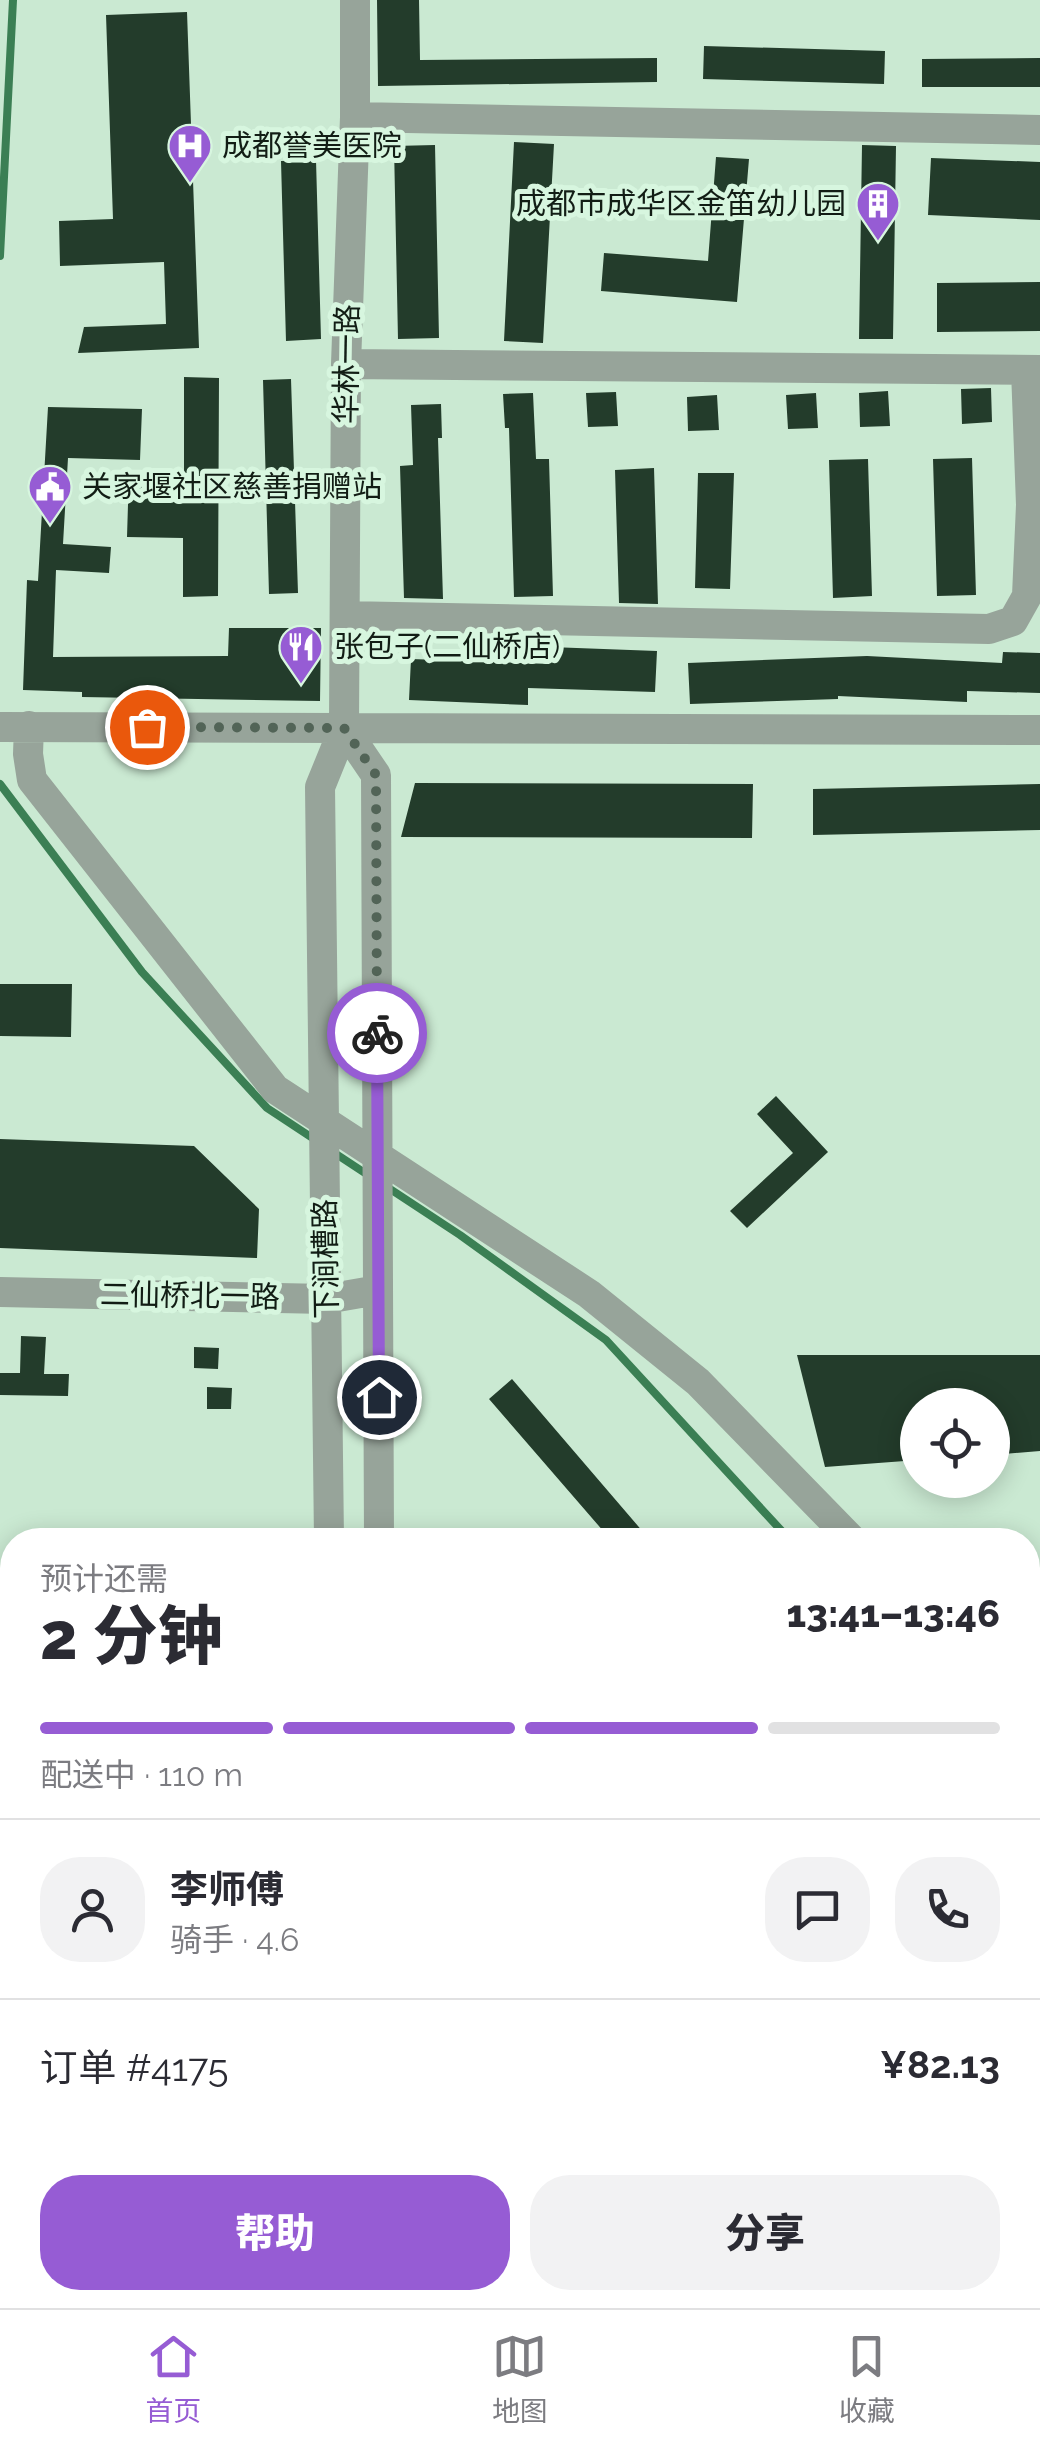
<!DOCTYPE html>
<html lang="zh">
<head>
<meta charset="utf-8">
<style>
  :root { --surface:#fff; --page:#f2f2f3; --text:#2b2b33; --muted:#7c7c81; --line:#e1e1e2; --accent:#965cd4 }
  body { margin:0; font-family:Raleway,"Noto Sans SC",sans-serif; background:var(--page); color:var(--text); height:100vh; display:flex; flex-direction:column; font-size:38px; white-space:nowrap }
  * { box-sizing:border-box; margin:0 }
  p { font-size:32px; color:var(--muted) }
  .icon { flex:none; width:55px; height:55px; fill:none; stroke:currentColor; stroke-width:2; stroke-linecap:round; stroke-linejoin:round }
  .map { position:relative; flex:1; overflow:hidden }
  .side { position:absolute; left:0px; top:1528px; width:1040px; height:782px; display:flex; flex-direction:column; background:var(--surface); border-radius:40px 40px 0 0; box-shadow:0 5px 25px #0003 }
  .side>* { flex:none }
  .controls { position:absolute; left:900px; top:1388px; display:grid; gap:20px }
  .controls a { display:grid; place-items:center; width:110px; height:110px; border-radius:50%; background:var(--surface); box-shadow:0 5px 25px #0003; font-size:50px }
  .pin { position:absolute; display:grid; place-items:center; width:85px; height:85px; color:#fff; margin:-42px; border:5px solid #fff; border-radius:50%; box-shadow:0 2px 10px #0007 }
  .courier { position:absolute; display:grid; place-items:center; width:100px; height:100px; margin:-50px; border:8px solid #965cd4; border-radius:50%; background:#fff; color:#222; box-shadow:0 2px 12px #0007 }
  .overview em { font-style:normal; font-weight:800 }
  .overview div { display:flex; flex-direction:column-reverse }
  .overview { display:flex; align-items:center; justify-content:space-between; height:170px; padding:0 40px }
  h1 { font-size:65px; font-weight:800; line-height:75px }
  .bar { display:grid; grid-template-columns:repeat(4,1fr); gap:15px 10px; align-content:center; height:120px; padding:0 40px }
  .bar i { height:12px; border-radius:8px; background:var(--line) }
  .bar .on { background:var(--accent) }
  .bar p { grid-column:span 4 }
  .line { display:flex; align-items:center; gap:25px; padding:0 40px; border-top:2px solid var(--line) }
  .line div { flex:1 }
  .round { display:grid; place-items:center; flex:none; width:105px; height:105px; border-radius:40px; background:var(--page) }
  .action { display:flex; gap:20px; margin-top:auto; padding:20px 40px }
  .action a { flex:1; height:115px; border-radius:40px; background:var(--accent); color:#fff; font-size:40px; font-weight:800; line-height:115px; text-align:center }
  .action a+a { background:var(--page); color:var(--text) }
  .menu { display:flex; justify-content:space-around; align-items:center; height:140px; border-top:2px solid var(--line); background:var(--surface); font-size:28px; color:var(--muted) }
  .menu a { display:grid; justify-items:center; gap:5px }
  .menu .on { color:var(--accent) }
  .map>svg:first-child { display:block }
</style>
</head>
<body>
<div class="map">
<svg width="1040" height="2308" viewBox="0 0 1040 2308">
  <rect width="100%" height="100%" fill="#cae9d2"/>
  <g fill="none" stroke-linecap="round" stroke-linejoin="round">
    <path stroke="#3b7f54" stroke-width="8" d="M0 256 13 0
      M0 784 142 972 267 1108 317 1141
      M333 1152 371 1177
      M387 1187 460 1235 606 1340 790 1540
      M1028 1797 1040 1811"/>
  </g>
  <path fill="#233c2b" d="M377 0H419L420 60 657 58V82L378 86Z
    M187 12 199 348 78 353 84 327 166 324 164 262 60 266 59 221 113 219 106 15Z
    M704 46 885 51 884 84 703 79Z
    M1040 58V87H922V59Z
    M514 142 554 144 543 343 504 341Z
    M435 145 439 338 398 339 394 146Z
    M862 145 896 146 893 339H859Z
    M716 157 749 159 737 302 601 291 604 253 708 261Z
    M931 158 1040 162V220L928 215Z
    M316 160 321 339 286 341 281 161Z
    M1040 282V331L937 332V283Z
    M184 377 219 378 218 596 183 597V538L127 537 129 472 184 475Z
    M291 379 298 593 269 594 263 380Z
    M991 388 992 422 962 424 961 389Z
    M888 391 890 426 860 427 859 393Z
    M616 392 618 426 588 427 586 393Z
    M533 393 536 459H549L553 596 514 597 509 428H505L503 394Z
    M816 393 818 428 788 429 786 395Z
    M717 395 719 430 688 431 687 397Z
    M441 404 442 438H438L443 599 404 598 400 466 413 465 411 405Z
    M48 407 142 409 140 460 68 458 63 544 111 547 109 573 56 570 53 657 228 656 229 628H321L320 701 82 697V692L23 690 27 580 38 581Z
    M972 458 976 595 937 596 933 459Z
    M868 459 872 596 833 598 829 460Z
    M654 468 658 604 619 603 615 470Z
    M698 473H734L730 589 695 588Z
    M550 647 657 651 655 692 528 688V705L409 700 411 659 549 664Z
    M1003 652 1040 653V693L967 691V702L838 696V699L690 704 688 663 867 656 1002 663Z
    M415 783 753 784 752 838 401 837Z
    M1040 784V830L813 835V789Z
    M0 984H72L71 1037 0 1036Z
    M776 1096 828 1152 747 1228 730 1211 793 1153 757 1114Z
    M0 1139 194 1146 259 1209 257 1258 0 1248Z
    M21 1336 46 1337 44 1374H69L68 1396 0 1395V1373H20Z
    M194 1347 219 1348 218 1369 194 1368Z
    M797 1355H1040V1451L992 1455V1405H918V1460L825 1467Z
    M512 1379 650 1540H611L489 1399Z
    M207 1387 232 1388 231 1409H207Z"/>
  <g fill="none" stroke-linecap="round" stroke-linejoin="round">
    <path stroke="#97a49a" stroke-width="30" d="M355 117 1040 130
      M346 364 1040 370
      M345 616 989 629 1013 621 1027 596 1031 505 1026 370
      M29 726 28 754 32 780 275 1089 589 1294 698 1382 852 1540
      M0 727 1040 730
      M344 728 376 775 379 1540
      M0 1292 326 1299 378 1290
      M329 1540 320 787 344 728 346 364 355 117V0
      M1028 1721 1040 1734
      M351 2298 353 2308
      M395 2298 396 2308"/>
    <path stroke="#5b7261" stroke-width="40" d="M1028 2146H1040
      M0 2160H12
      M1028 2184H1040
      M0 2216H12
      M1028 2237H1040"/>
  </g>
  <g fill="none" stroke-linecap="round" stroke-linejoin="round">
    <path stroke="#526457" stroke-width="10" stroke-dasharray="0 18" d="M147 727 344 728 376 775 377 1033"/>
    <path stroke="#965cd4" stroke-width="12" d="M377 1033 379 1397"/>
  </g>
  <defs>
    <symbol id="hospital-pin" viewBox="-11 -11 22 30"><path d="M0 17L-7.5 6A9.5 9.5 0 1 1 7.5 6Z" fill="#965cd4" stroke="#d7f6df"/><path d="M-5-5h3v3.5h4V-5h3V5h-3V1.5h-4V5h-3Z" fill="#fff"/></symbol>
    <symbol id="building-pin" viewBox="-11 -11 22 30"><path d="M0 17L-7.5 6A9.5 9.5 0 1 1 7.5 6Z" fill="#965cd4" stroke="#d7f6df"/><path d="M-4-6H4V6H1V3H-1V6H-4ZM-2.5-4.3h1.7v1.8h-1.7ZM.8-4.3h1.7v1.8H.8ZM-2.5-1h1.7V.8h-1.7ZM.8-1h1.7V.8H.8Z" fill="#fff"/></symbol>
    <symbol id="civic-pin" viewBox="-11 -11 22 30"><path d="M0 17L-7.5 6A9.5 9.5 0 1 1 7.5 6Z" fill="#965cd4" stroke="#d7f6df"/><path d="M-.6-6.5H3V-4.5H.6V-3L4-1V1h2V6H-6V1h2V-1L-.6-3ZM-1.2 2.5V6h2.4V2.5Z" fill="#fff"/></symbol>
    <symbol id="restaurant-pin" viewBox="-11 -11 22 30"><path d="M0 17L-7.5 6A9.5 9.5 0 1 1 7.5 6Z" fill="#965cd4" stroke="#d7f6df"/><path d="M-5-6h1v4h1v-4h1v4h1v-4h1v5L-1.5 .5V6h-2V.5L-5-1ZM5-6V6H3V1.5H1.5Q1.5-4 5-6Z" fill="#fff"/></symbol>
  </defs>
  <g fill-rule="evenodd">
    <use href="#hospital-pin" x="165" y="121" width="50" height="68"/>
    <use href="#building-pin" x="853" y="179" width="50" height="68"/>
    <use href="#civic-pin" x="25" y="462" width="50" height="68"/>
    <use href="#restaurant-pin" x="276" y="622" width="50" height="68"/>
  </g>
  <g text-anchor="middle" stroke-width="10" stroke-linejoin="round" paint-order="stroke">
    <g font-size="30" fill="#121d15" stroke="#d7f6df" text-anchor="start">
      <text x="222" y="156">成都誉美医院</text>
      <text x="846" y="214" text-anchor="end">成都市成华区金笛幼儿园</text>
      <text x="82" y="497">关家堰社区慈善捐赠站</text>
      <text x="334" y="657">张包子(二仙桥店)</text>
    </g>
    <g font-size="30" fill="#121d15" stroke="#d7f6df">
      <text transform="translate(347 364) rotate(-89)" y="10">华林一路</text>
      <text transform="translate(326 1259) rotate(-91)" y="10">下涧槽路</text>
      <text transform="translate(190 1296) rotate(1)" y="10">二仙桥北一路</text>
    </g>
  </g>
</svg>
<div class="controls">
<a><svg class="icon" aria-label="locate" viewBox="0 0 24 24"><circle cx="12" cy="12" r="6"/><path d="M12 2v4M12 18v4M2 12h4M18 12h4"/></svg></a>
</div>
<div class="pin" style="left:147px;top:727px;background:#ea580c"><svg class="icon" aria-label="bag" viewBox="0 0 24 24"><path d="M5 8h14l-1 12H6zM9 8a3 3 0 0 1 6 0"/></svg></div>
<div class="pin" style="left:379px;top:1397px;background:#1f2937"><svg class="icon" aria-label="home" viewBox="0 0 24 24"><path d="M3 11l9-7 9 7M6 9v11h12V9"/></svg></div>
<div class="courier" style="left:377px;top:1033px"><svg class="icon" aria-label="bike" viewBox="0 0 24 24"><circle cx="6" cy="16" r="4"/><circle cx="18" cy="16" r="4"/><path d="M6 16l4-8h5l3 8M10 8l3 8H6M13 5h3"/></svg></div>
<section class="side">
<div class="overview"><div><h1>2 分钟</h1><p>预计还需</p></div><em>13:41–13:46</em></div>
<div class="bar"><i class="on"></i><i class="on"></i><i class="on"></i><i></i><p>配送中 · 110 m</p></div>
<div class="line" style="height:180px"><a class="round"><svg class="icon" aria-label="person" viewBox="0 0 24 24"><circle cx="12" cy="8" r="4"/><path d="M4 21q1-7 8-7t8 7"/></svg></a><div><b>李师傅</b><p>骑手 · 4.6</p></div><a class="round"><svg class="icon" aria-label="chat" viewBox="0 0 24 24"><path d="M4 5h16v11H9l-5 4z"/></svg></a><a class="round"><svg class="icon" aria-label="phone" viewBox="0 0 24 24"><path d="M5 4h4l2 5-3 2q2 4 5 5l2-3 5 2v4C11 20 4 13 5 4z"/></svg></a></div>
<div class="line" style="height:130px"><div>订单 #4175</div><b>¥82.13</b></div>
<div class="action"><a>帮助</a><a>分享</a></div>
</section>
</div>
<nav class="menu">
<a class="on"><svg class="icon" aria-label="home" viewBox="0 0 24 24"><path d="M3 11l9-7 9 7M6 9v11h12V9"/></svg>首页</a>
<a><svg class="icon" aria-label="map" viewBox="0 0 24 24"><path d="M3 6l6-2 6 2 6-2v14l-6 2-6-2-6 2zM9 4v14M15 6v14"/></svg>地图</a>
<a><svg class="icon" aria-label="saved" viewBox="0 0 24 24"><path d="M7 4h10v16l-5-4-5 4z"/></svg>收藏</a>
</nav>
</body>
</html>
